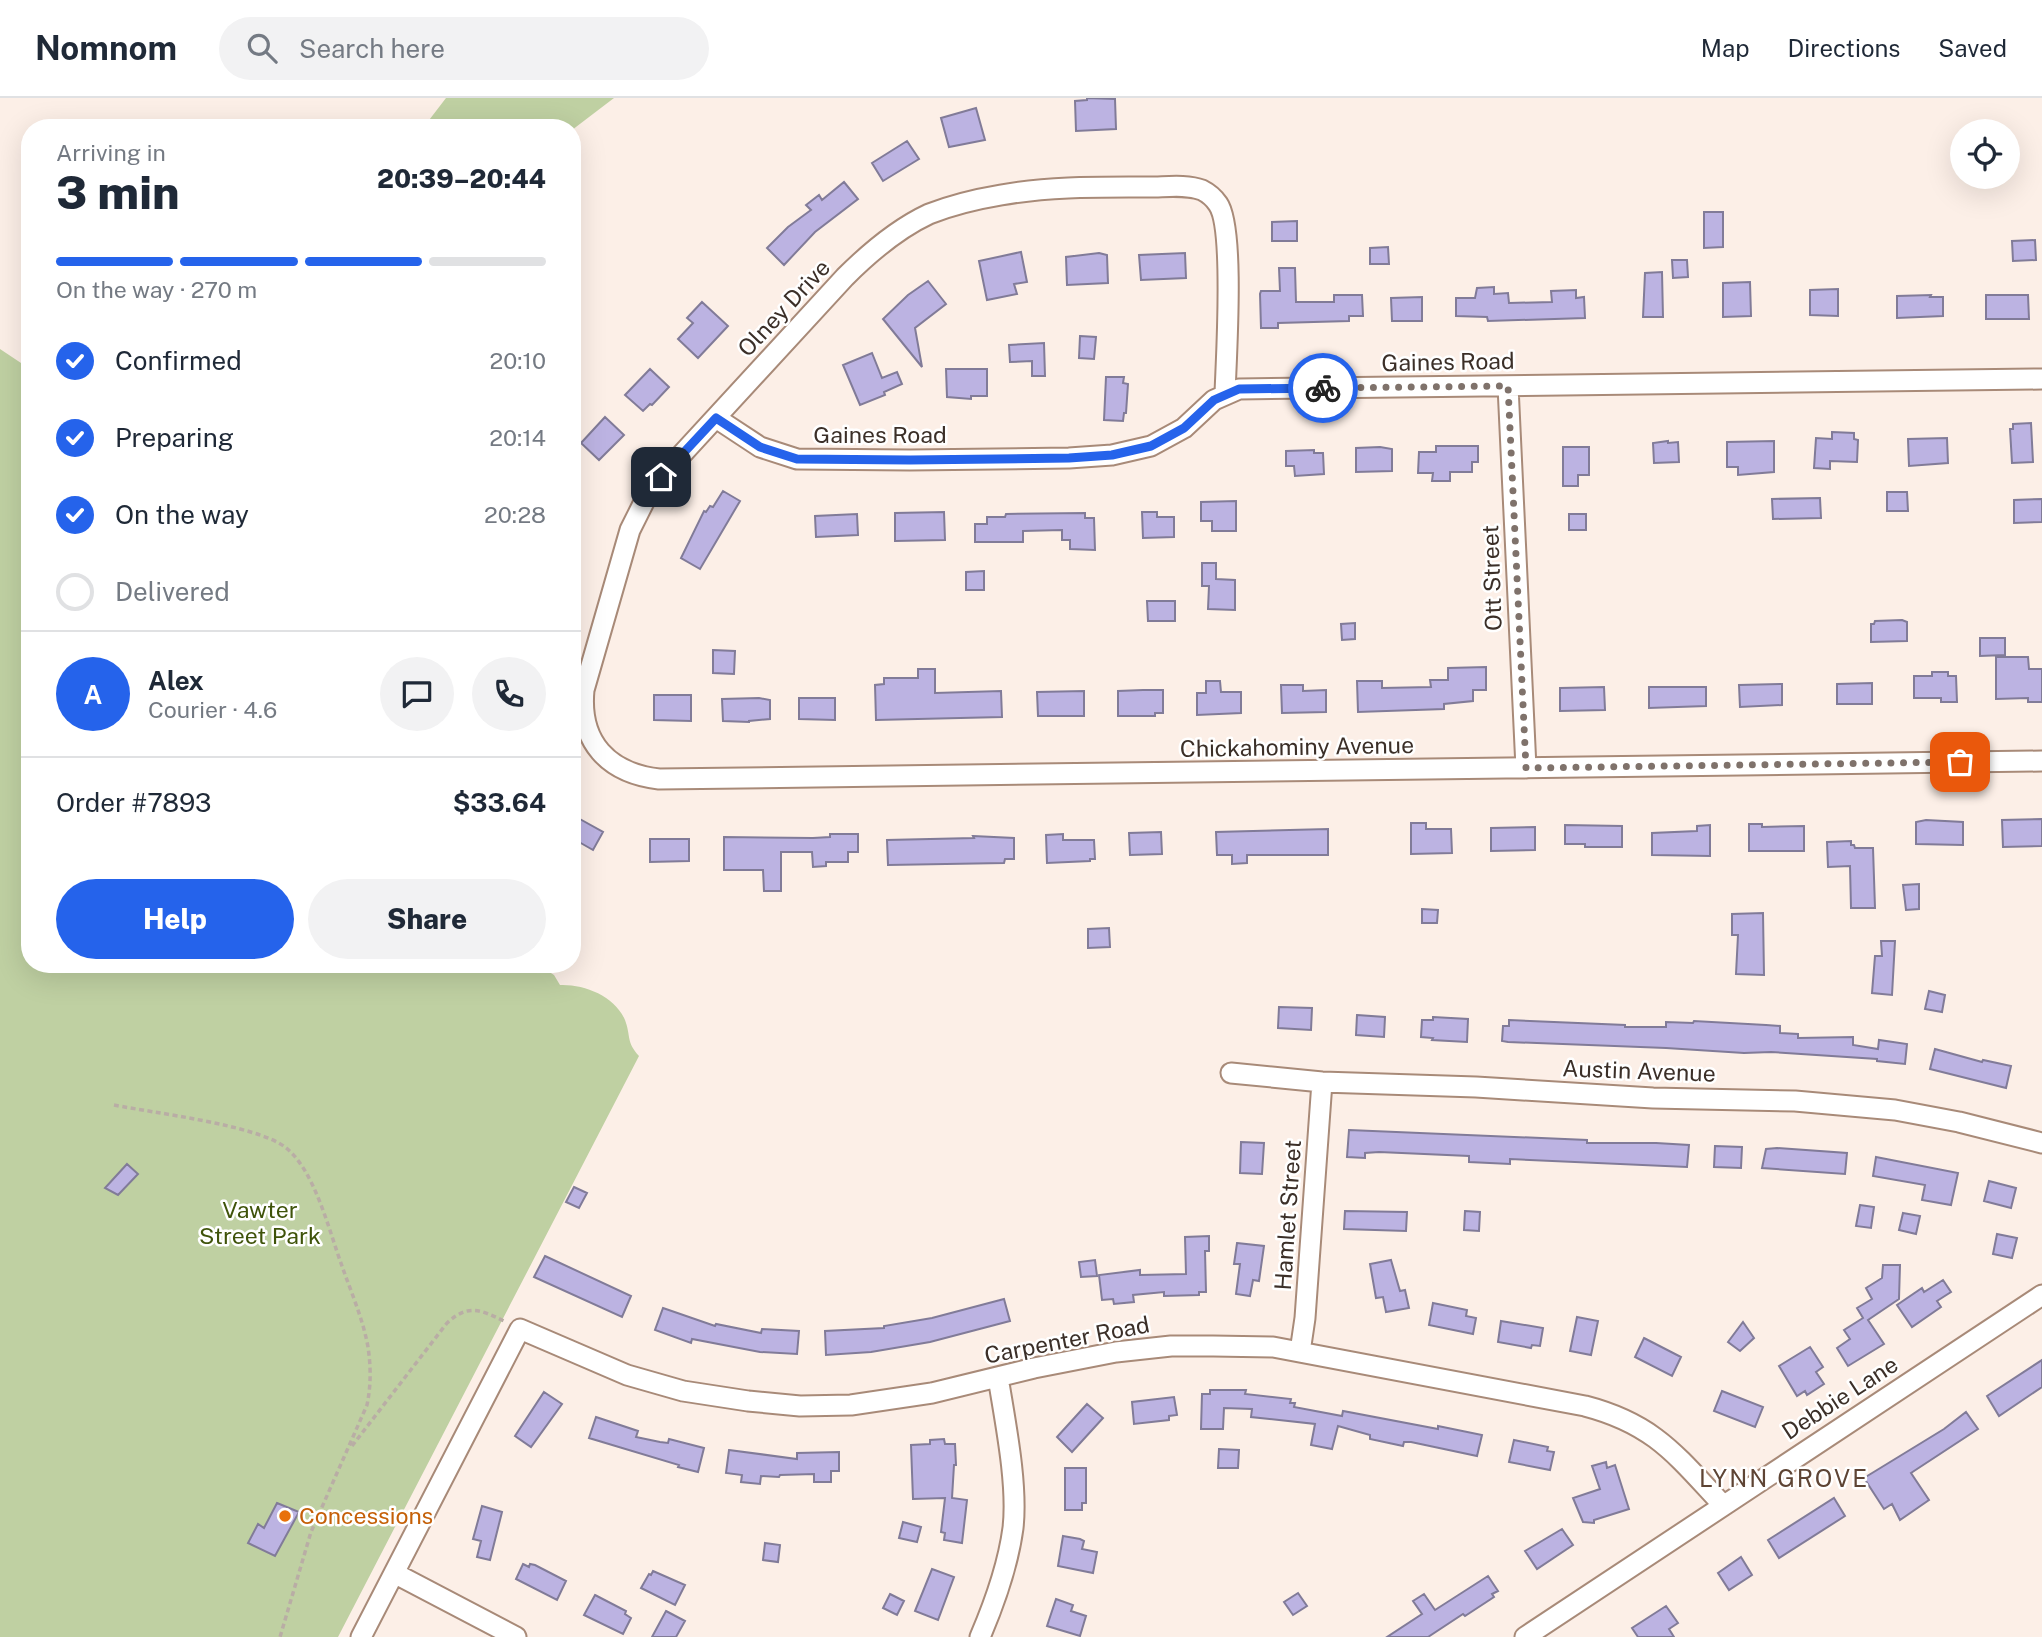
<!DOCTYPE html>
<html lang="en">
<head>
<meta charset="utf-8">
<style>
  :root { --surface:#fff; --page:#f2f2f3; --text:#1f2937; --muted:#747a83; --line:#e0e1e3; --accent:#2563eb }
  body { margin:0; font-family:"Public Sans",sans-serif; background:var(--page); color:var(--text); height:100vh; display:flex; flex-direction:column; font-size:26px; white-space:nowrap }
  * { box-sizing:border-box; margin:0 }
  p { font-size:23px; color:var(--muted) }
  .icon { flex:none; width:38px; height:38px; fill:none; stroke:currentColor; stroke-width:2; stroke-linecap:round; stroke-linejoin:round }
  .map { position:relative; flex:1; overflow:hidden }
  .sheet { position:absolute; left:21px; top:21px; width:560px; height:854px; display:flex; flex-direction:column; background:var(--surface); border-radius:28px; box-shadow:0 7px 28px #0002 }
  .sheet>* { flex:none }
  .tools { position:absolute; left:1950px; top:21px; display:grid; gap:14px }
  .tools a { display:grid; place-items:center; width:70px; height:70px; border-radius:50%; background:var(--surface); box-shadow:0 7px 28px #0002; font-size:35px }
  .pin { position:absolute; display:grid; place-items:center; width:60px; height:60px; color:#fff; margin:-30px; border-radius:14px; box-shadow:0 4px 10px #0006 }
  .courier { position:absolute; display:grid; place-items:center; width:70px; height:70px; margin:-35px; border:5px solid #2563eb; border-radius:50%; background:#fff; color:#222; box-shadow:0 2px 9px #0007 }
  .headline em { font-style:normal; font-weight:800 }
  .headline div { display:flex; flex-direction:column-reverse }
  .headline { display:flex; align-items:center; justify-content:space-between; height:119px; padding:0 35px }
  h1 { font-size:46px; font-weight:800; line-height:52px }
  .bar { display:grid; grid-template-columns:repeat(4,1fr); gap:10px 7px; align-content:center; height:84px; padding:0 35px }
  .bar i { height:9px; border-radius:5px; background:var(--line) }
  .bar .on { background:var(--accent) }
  .bar p { grid-column:span 4 }
  .line { display:flex; align-items:center; gap:18px; padding:0 35px; border-top:2px solid var(--line) }
  .line div { flex:1 }
  .round { display:grid; place-items:center; flex:none; width:74px; height:74px; border-radius:37px; background:var(--page) }
  ol { padding:0 35px; list-style:none }
  li { display:flex; align-items:center; gap:21px; height:77px }
  li p { margin-inline-start:auto }
  li .icon { padding:7px; border-radius:50%; background:var(--accent); color:#fff; stroke-width:4 }
  li:last-child { color:var(--muted) }
  li i { width:38px; height:38px; border:4px solid var(--line); border-radius:50% }
  .button { display:flex; gap:14px; margin-top:auto; padding:14px 35px }
  .button a { flex:1; height:80px; border-radius:42px; background:var(--accent); color:#fff; font-size:28px; font-weight:800; line-height:80px; text-align:center }
  .button a+a { background:var(--page); color:var(--text) }
  header { display:flex; align-items:center; gap:42px; box-sizing:border-box; height:98px; padding:0 35px; background:var(--surface); border-bottom:2px solid var(--line) }
  header strong { font-size:33px }
  nav { display:flex; gap:38px; margin-inline-start:auto; font-size:24px }
  .search { width:490px; height:63px; background:var(--page); display:flex; align-items:center; gap:18px; box-sizing:border-box; padding:0 24px; border-radius:38px; color:var(--muted); font-size:26px }
  .map>svg:first-child { display:block }
</style>
</head>
<body>
<header>
<strong>Nomnom</strong>
<div class="search"><svg class="icon" aria-label="search" viewBox="0 0 24 24"><circle cx="10" cy="10" r="6"/><path d="M15 15l6 6"/></svg>Search here</div>
<nav><a>Map</a><a>Directions</a><a>Saved</a></nav>
</header>
<div class="map">
<svg width="2042" height="1539" viewBox="0 0 2042 1539">
  <rect width="100%" height="100%" fill="#fcefe7"/>
  <path fill="#bfd0a2" d="M446 0H614L572 32V30H423Z
    M0 251 30 271V866H537L554 877 560 887C584 886 615 898 625 922 631 938 626 944 639 958L338 1539H0Z"/>
  <path fill="#bcb3e2" stroke="#817b98" stroke-width="2" d="M1087 0 1115 1 1116 31 1076 33 1075 3 1087 2Z
    M976 10 985 42 949 49 941 20Z
    M907 43 919 61 883 83 872 65Z
    M844 84 858 101 815 134 784 167 767 150 788 129 811 112 806 107 819 97 822 102Z
    M1704 114H1723V149L1704 150Z
    M1297 123V143H1272V124Z
    M2035 142 2036 162 2013 163 2012 143Z
    M1388 149 1389 166H1370V150Z
    M1021 154 1027 184 1014 186 1017 196 987 202 979 163Z
    M1099 155 1107 157 1108 185 1067 187 1066 159Z
    M1185 155 1186 180 1141 182 1139 157Z
    M1672 162H1687L1688 179 1673 180Z
    M1279 170H1295L1296 204H1334V197H1362L1363 218H1349V223L1278 225V230H1261L1260 196 1261 193H1280Z
    M1662 174 1663 219H1643L1645 175Z
    M928 183 946 206 915 230 922 269 883 221 908 197Z
    M1750 184 1751 218 1723 219V185Z
    M1494 189V196L1508 195 1509 205 1552 204 1551 193 1576 192V200L1584 199 1585 220 1488 223 1487 219 1456 218V200H1475L1477 190Z
    M1838 191V218L1810 217V192Z
    M1931 197 1930 199H1943V218L1897 220V198Z
    M1986 197H2028L2029 221H1986Z
    M1422 199V223H1392L1391 200Z
    M702 204 728 228 698 260 678 241 693 225 687 220Z
    M1080 238 1096 239 1094 261 1079 260Z
    M1044 245 1045 278H1032V263L1010 264 1009 247Z
    M872 255 882 280 897 274 902 286 884 294 885 297 860 307 843 267Z
    M650 271 669 289 652 307 650 306 643 313 625 297Z
    M946 271H987V298H971V301L947 299Z
    M1106 279H1124L1123 285 1128 286 1126 315H1124L1123 323 1104 322Z
    M605 319 624 337 599 362 581 345Z
    M2031 325 2033 364 2012 365 2010 331H2013V326Z
    M1832 334 1854 335V341L1858 342 1857 364 1830 363V371L1814 370 1816 340 1832 341Z
    M1947 340 1948 365 1909 368 1908 341Z
    M1668 343V345L1678 344 1679 364 1654 365 1653 345Z
    M1774 343V374L1738 377V369H1727V344Z
    M1436 348H1478V364H1472V374H1450V383H1432L1433 375H1418L1419 354H1436Z
    M1380 349 1392 351V373L1356 374V350Z
    M1563 349H1589V377H1578V388H1563Z
    M1314 352V355H1323L1324 376 1295 378 1294 368H1286V353Z
    M723 393 740 403 700 471 681 460 704 413 706 414 710 408 713 409Z
    M1887 394H1907L1908 413H1887Z
    M1820 400 1821 420 1773 421 1772 401Z
    M2042 401V424L2014 425V402Z
    M1236 403V433H1212V423H1201V404Z
    M944 414 945 442 895 443V415Z
    M1142 414H1157V419H1174V439L1143 440Z
    M1085 415V420H1094L1095 452 1070 451V442H1062V432L1023 433V444H975V426H987V419H1005L1006 416Z
    M857 416 858 437 816 439 815 418Z
    M1569 416H1586V432H1569Z
    M1202 465H1216V481L1235 482V512L1208 511 1209 488H1202Z
    M984 473V492H966V474Z
    M1147 503H1175V523H1148Z
    M1902 522 1907 524V543L1871 544V526H1874L1875 523Z
    M1355 525V541L1342 542 1341 526Z
    M1980 540H2005V557L1980 558Z
    M713 552 735 553 734 576 713 575Z
    M1996 559H2028L2029 571H2042V604H2028V600L1996 601Z
    M1486 569V592H1473V603L1444 606V611L1358 614 1357 583H1382V590L1431 589 1430 582H1448V570Z
    M918 571H935V595L1001 593 1002 619 876 622 875 587 884 586V580H918Z
    M1932 574H1948V578H1956L1957 604H1941V600H1914V578H1932Z
    M1206 583H1220L1221 594H1241V615L1197 617V595H1206Z
    M1872 585V606H1837V586Z
    M1782 586V607L1740 609 1739 587Z
    M1281 587H1303V593L1326 592V614L1282 615Z
    M1604 589 1605 612 1560 613V590Z
    M1649 589H1706V608L1649 610Z
    M1143 592H1163V615H1155V618H1118V593Z
    M1084 593V618H1038L1037 594Z
    M654 597H691V623L654 622Z
    M759 600 770 602V621L749 623V624L723 623 722 601Z
    M799 600H835V622L799 621Z
    M578 720 603 734 593 752 572 740V731Z
    M2042 721V748L2003 749 2002 722Z
    M1926 722 1963 724V747L1916 746V724Z
    M1411 725H1426V731H1451L1452 755 1411 756Z
    M1749 726H1762V729L1804 728V753H1749Z
    M1565 727 1622 728V749H1585V746H1565Z
    M1710 727V758L1652 757V735L1697 733V728Z
    M1535 729V752L1491 753V730Z
    M1328 731V757H1247V765L1232 766V757H1217L1216 734Z
    M1161 734 1162 756 1130 757 1129 735Z
    M830 736H858V754H848V764H826V768L813 769 812 754H781V793H764L763 772H724V739L813 740 830 739Z
    M1063 736V742H1094L1095 761H1090V763L1047 765 1046 737Z
    M973 738 1014 740V761H1005L1004 765 888 767 887 742 974 740Z
    M650 741H689V763L650 764Z
    M1851 743V747H1854L1855 750H1873L1875 810H1851L1850 768 1828 769 1827 744Z
    M1919 786V811L1906 812 1903 787Z
    M1422 811 1438 812 1437 825H1422Z
    M1763 815 1764 877 1736 876 1738 837H1732V816Z
    M1109 830 1110 849 1088 850V831Z
    M1881 843H1895L1892 897 1872 895 1875 858H1882Z
    M1929 893 1945 897 1942 914 1925 911Z
    M1279 909 1312 910 1311 932 1278 930Z
    M1357 917 1385 919 1384 939 1356 937Z
    M1433 919 1468 921 1467 944 1432 942 1433 940 1421 939 1422 922H1433Z
    M1509 922 1625 927V929H1666V924L1693 925 1694 923 1766 927 1780 928V935L1798 936V940L1853 939V947L1878 951 1879 942 1907 946 1905 966 1877 963V961L1771 954 1744 955 1666 950 1508 944 1502 943 1503 928H1509Z
    M1935 951 1982 964 1983 962 2011 968 2006 990 1930 971Z
    M1349 1032 1587 1042V1045H1656L1689 1047 1687 1069 1510 1061V1066L1469 1064V1058L1379 1054 1365 1055V1060L1347 1059Z
    M1241 1044 1264 1045 1262 1076 1240 1075Z
    M1715 1048 1742 1049 1741 1070 1714 1069Z
    M1777 1050 1847 1055 1845 1076 1762 1070 1766 1051Z
    M1876 1059 1958 1075 1951 1107 1922 1102 1925 1087 1873 1078Z
    M127 1066 138 1076 118 1097 105 1090Z
    M1989 1083 2016 1090 2011 1110 1984 1103Z
    M574 1089 587 1095 579 1110 566 1104Z
    M1860 1107 1874 1109 1871 1130 1856 1128Z
    M1345 1113 1407 1114 1406 1133 1344 1131Z
    M1465 1113 1480 1114 1479 1133 1464 1132Z
    M1903 1115 1920 1118 1916 1136 1899 1132Z
    M1997 1136 2017 1140 2012 1160 1993 1156Z
    M1209 1138V1153H1205L1206 1194H1199V1197L1164 1198V1194L1133 1197 1134 1204 1114 1206 1113 1201 1102 1202 1099 1177 1140 1172V1177L1186 1176 1185 1139Z
    M1237 1145 1264 1148 1259 1183 1253 1182 1250 1198 1236 1196 1240 1166H1234Z
    M545 1158 631 1198 622 1219 534 1179Z
    M1095 1162 1097 1178 1081 1179 1079 1164Z
    M1391 1162 1400 1193 1405 1192 1409 1210 1386 1214 1383 1199 1376 1200 1370 1166Z
    M1883 1167H1900L1899 1201 1868 1222 1884 1246 1848 1268 1837 1250 1850 1241 1844 1232 1863 1220 1857 1210 1872 1201 1866 1190 1882 1180Z
    M1943 1182 1951 1194 1937 1203 1941 1209 1912 1229 1897 1207 1922 1190 1924 1194Z
    M1004 1201 1010 1223 930 1244 871 1254 826 1257 825 1233 884 1230V1228L932 1220Z
    M1433 1205 1467 1212 1466 1218 1476 1220 1473 1236 1429 1227Z
    M663 1210 715 1228 716 1226 761 1235 762 1231 799 1233 797 1256 760 1254 692 1241 691 1245 655 1232Z
    M1577 1219 1598 1223 1591 1257 1570 1253Z
    M1501 1223 1543 1230 1540 1248 1532 1247 1531 1250 1498 1244Z
    M1743 1224 1754 1240 1740 1253 1728 1244Z
    M1644 1240 1681 1259 1672 1278 1635 1259Z
    M1810 1249 1823 1269 1816 1274 1824 1286 1807 1297 1805 1293 1797 1298 1779 1268Z
    M2042 1262V1289L1999 1318 1987 1298Z
    M1210 1292H1246L1245 1296 1291 1301 1290 1305H1295L1294 1309 1342 1318 1343 1313 1438 1331V1328L1482 1337 1477 1358 1411 1344H1404L1403 1348 1370 1341V1337L1338 1328 1332 1351 1311 1347 1315 1326 1251 1319 1252 1311 1224 1310 1223 1331H1201L1202 1296H1210Z
    M1722 1293 1763 1309 1755 1329 1714 1313Z
    M544 1294 562 1306 531 1349 515 1338Z
    M1174 1299 1177 1317 1169 1318V1322L1134 1326 1132 1304Z
    M1087 1306 1103 1320 1072 1354 1057 1339Z
    M1966 1314 1978 1331 1911 1375 1929 1402 1900 1422 1892 1406 1884 1411 1864 1380 1944 1331Z
    M596 1319 638 1333 636 1339 660 1344 668 1345 669 1341 704 1350 698 1374 678 1369 679 1367 589 1340Z
    M944 1341 945 1346H955L956 1367H954L952 1400 967 1402 962 1445 944 1442 945 1435 941 1434 945 1400 913 1401 911 1347 930 1346V1342Z
    M1514 1342 1548 1349 1547 1353 1554 1354 1550 1372 1509 1364Z
    M1219 1351 1239 1352 1238 1370H1218Z
    M729 1352 797 1361V1355L839 1354V1373H831V1384H814V1376L780 1377 779 1379 761 1378 760 1386 741 1384 742 1377 726 1375Z
    M1606 1364 1607 1370 1615 1367 1629 1411 1594 1422V1425L1583 1424 1573 1400 1600 1391 1592 1368Z
    M1065 1370H1086V1405H1082V1412H1065Z
    M1834 1400 1845 1418 1779 1460 1768 1442Z
    M277 1405 299 1414 275 1458 248 1445 258 1426 264 1430Z
    M482 1408 502 1414 490 1462 477 1459 481 1443 473 1441Z
    M903 1424 921 1429 917 1444 899 1440Z
    M1562 1431 1573 1447 1537 1471 1525 1453Z
    M1063 1438 1080 1441 1084 1443 1082 1451 1097 1454 1093 1475 1058 1468Z
    M765 1445 780 1447 778 1464 763 1462Z
    M1741 1459 1752 1477 1729 1492 1718 1475Z
    M523 1466 529 1469 530 1466 535 1467 566 1483 557 1502 516 1481Z
    M932 1471 954 1479 938 1522 915 1513Z
    M653 1473 685 1487 675 1507 641 1490 649 1476 651 1477Z
    M1488 1478 1498 1493 1492 1496 1494 1499 1465 1518 1463 1516 1428 1539H1387L1422 1516 1413 1503 1424 1496 1435 1512Z
    M1298 1495 1307 1508 1293 1517 1284 1504Z
    M890 1496 904 1503 897 1517 883 1510Z
    M595 1497 626 1513 625 1516 631 1520 623 1536 584 1517Z
    M1056 1501 1073 1507 1071 1513 1086 1518 1080 1538 1047 1528Z
    M1666 1508 1678 1525 1669 1531 1674 1539H1638L1632 1530Z
    M666 1513 685 1523 676 1539H652Z"/>
  <g fill="none" stroke-linecap="round" stroke-linejoin="round">
    <defs>
      <path id="street" d="M1508 288 1526 670
        M1225 296C1226 261 1235 130 1218 106 1214 100 1208 95 1202 92 1186 86 1166 89 1149 89 1100 89 1050 88 1001 97 977 101 952 107 929 116 897 131 870 154 845 179L661 379 645 402 630 432 584 592C579 644 608 675 659 681L2042 663
        M716 320 760 349 797 361 910 362 1069 360 1112 357 1151 348 1184 330 1214 302 1239 291 2042 281
        M1231 975 1322 984 1476 989 1653 1000 1795 1003 1895 1012 1959 1024 2042 1045
        M1300 1254 1305 1220 1322 984
        M394 1475 516 1539
        M361 1539 520 1231 627 1277 683 1293 748 1303 800 1308 851 1307 932 1295 1034 1270 1116 1254 1171 1248H1213L1273 1249 1585 1308C1654 1326 1676 1357 1722 1406
        M980 1539C995 1504 1008 1468 1013 1430 1018 1386 1005 1323 998 1279
        M1525 1539 2042 1197"/>
    </defs>
    <use href="#street" stroke="#a88a78" stroke-width="23"/>
    <path stroke="#b9ada5" stroke-width="3.5" stroke-dasharray="5 3.5" stroke-linecap="butt" d="M114 1007C154 1015 256 1027 285 1049 315 1072 329 1133 342 1168 351 1194 363 1221 368 1249 371 1269 371 1288 367 1307L311 1434 280 1539
      M352 1348 447 1225C469 1205 481 1212 506 1224"/>
    <use href="#street" stroke="#fff" stroke-width="19"/>
  </g>
  <g fill="none" stroke-linecap="round" stroke-linejoin="round">
    <path stroke="#7f726b" stroke-width="7" stroke-dasharray="0 12.6" d="M1323 290 1508 288 1526 670 1960 664"/>
    <path stroke="#2563eb" stroke-width="9" d="M661 379 716 320 760 349 797 361 910 362 1069 360 1112 357 1151 348 1184 330 1214 302 1239 291 1323 290"/>
  </g>
  <circle fill="#e8710a" stroke="#fff" stroke-width="2.5" cx="285" cy="1418" r="7"/>
  <g text-anchor="middle" stroke-width="5" stroke-linejoin="round" paint-order="stroke">
    <g font-size="23" fill="#3b2f28" stroke="#fff">
      <text transform="translate(784 210) rotate(-47)" y="8">Olney Drive</text>
      <text transform="translate(1448 264) rotate(-1)" y="8">Gaines Road</text>
      <text x="880" y="345">Gaines Road</text>
      <text transform="translate(1492 480) rotate(-92)" y="8">Ott Street</text>
      <text transform="translate(1297 649) rotate(-1)" y="8">Chickahominy Avenue</text>
      <text transform="translate(1639 973) rotate(2)" y="8">Austin Avenue</text>
      <text transform="translate(1288 1117) rotate(-86)" y="8">Hamlet Street</text>
      <text transform="translate(1067 1242) rotate(-11)" y="8">Carpenter Road</text>
      <text transform="translate(1840 1300) rotate(-33)" y="8">Debbie Lane</text>
    </g>
    <g font-size="23" fill="#3f530a" stroke="#fff">
      <text x="260" y="1120">Vawter<tspan x="260" dy="26">Street Park</tspan></text>
    </g>
    <g font-size="23" fill="#c56008" stroke="#fff" text-anchor="start">
      <text x="299" y="1426">Concessions</text>
    </g>
    <g font-size="24" letter-spacing="2" fill="#5e4434" stroke="#fff">
      <text x="1784" y="1389">LYNN GROVE</text>
    </g>
  </g>
</svg>
<div class="tools">
<a><svg class="icon" aria-label="locate" viewBox="0 0 24 24"><circle cx="12" cy="12" r="6"/><path d="M12 2v4M12 18v4M2 12h4M18 12h4"/></svg></a>
</div>
<div class="pin" style="left:1960px;top:664px;background:#ea580c"><svg class="icon" aria-label="bag" viewBox="0 0 24 24"><path d="M5 8h14l-1 12H6zM9 8a3 3 0 0 1 6 0"/></svg></div>
<div class="pin" style="left:661px;top:379px;background:#1f2937"><svg class="icon" aria-label="home" viewBox="0 0 24 24"><path d="M3 11l9-7 9 7M6 9v11h12V9"/></svg></div>
<div class="courier" style="left:1323px;top:290px"><svg class="icon" aria-label="bike" viewBox="0 0 24 24"><circle cx="6" cy="16" r="4"/><circle cx="18" cy="16" r="4"/><path d="M6 16l4-8h5l3 8M10 8l3 8H6M13 5h3"/></svg></div>
<section class="sheet">
<div class="headline"><div><h1>3 min</h1><p>Arriving in</p></div><em>20:39–20:44</em></div>
<div class="bar"><i class="on"></i><i class="on"></i><i class="on"></i><i></i><p>On the way · 270 m</p></div>
<ol>
<li><svg class="icon" aria-label="check" viewBox="0 0 24 24"><path d="M5 12l5 5 9-10"/></svg>Confirmed<p>20:10</p></li>
<li><svg class="icon" aria-label="check" viewBox="0 0 24 24"><path d="M5 12l5 5 9-10"/></svg>Preparing<p>20:14</p></li>
<li><svg class="icon" aria-label="check" viewBox="0 0 24 24"><path d="M5 12l5 5 9-10"/></svg>On the way<p>20:28</p></li>
<li><i></i>Delivered</li>
</ol>
<div class="line" style="height:126px"><b class="round" style="background:var(--accent);color:#fff">A</b><div><b>Alex</b><p>Courier · 4.6</p></div><a class="round"><svg class="icon" aria-label="chat" viewBox="0 0 24 24"><path d="M4 5h16v11H9l-5 4z"/></svg></a><a class="round"><svg class="icon" aria-label="phone" viewBox="0 0 24 24"><path d="M5 4h4l2 5-3 2q2 4 5 5l2-3 5 2v4C11 20 4 13 5 4z"/></svg></a></div>
<div class="line" style="height:91px"><div>Order #7893</div><b>$33.64</b></div>
<div class="button"><a>Help</a><a>Share</a></div>
</section>
</div>
</body>
</html>
